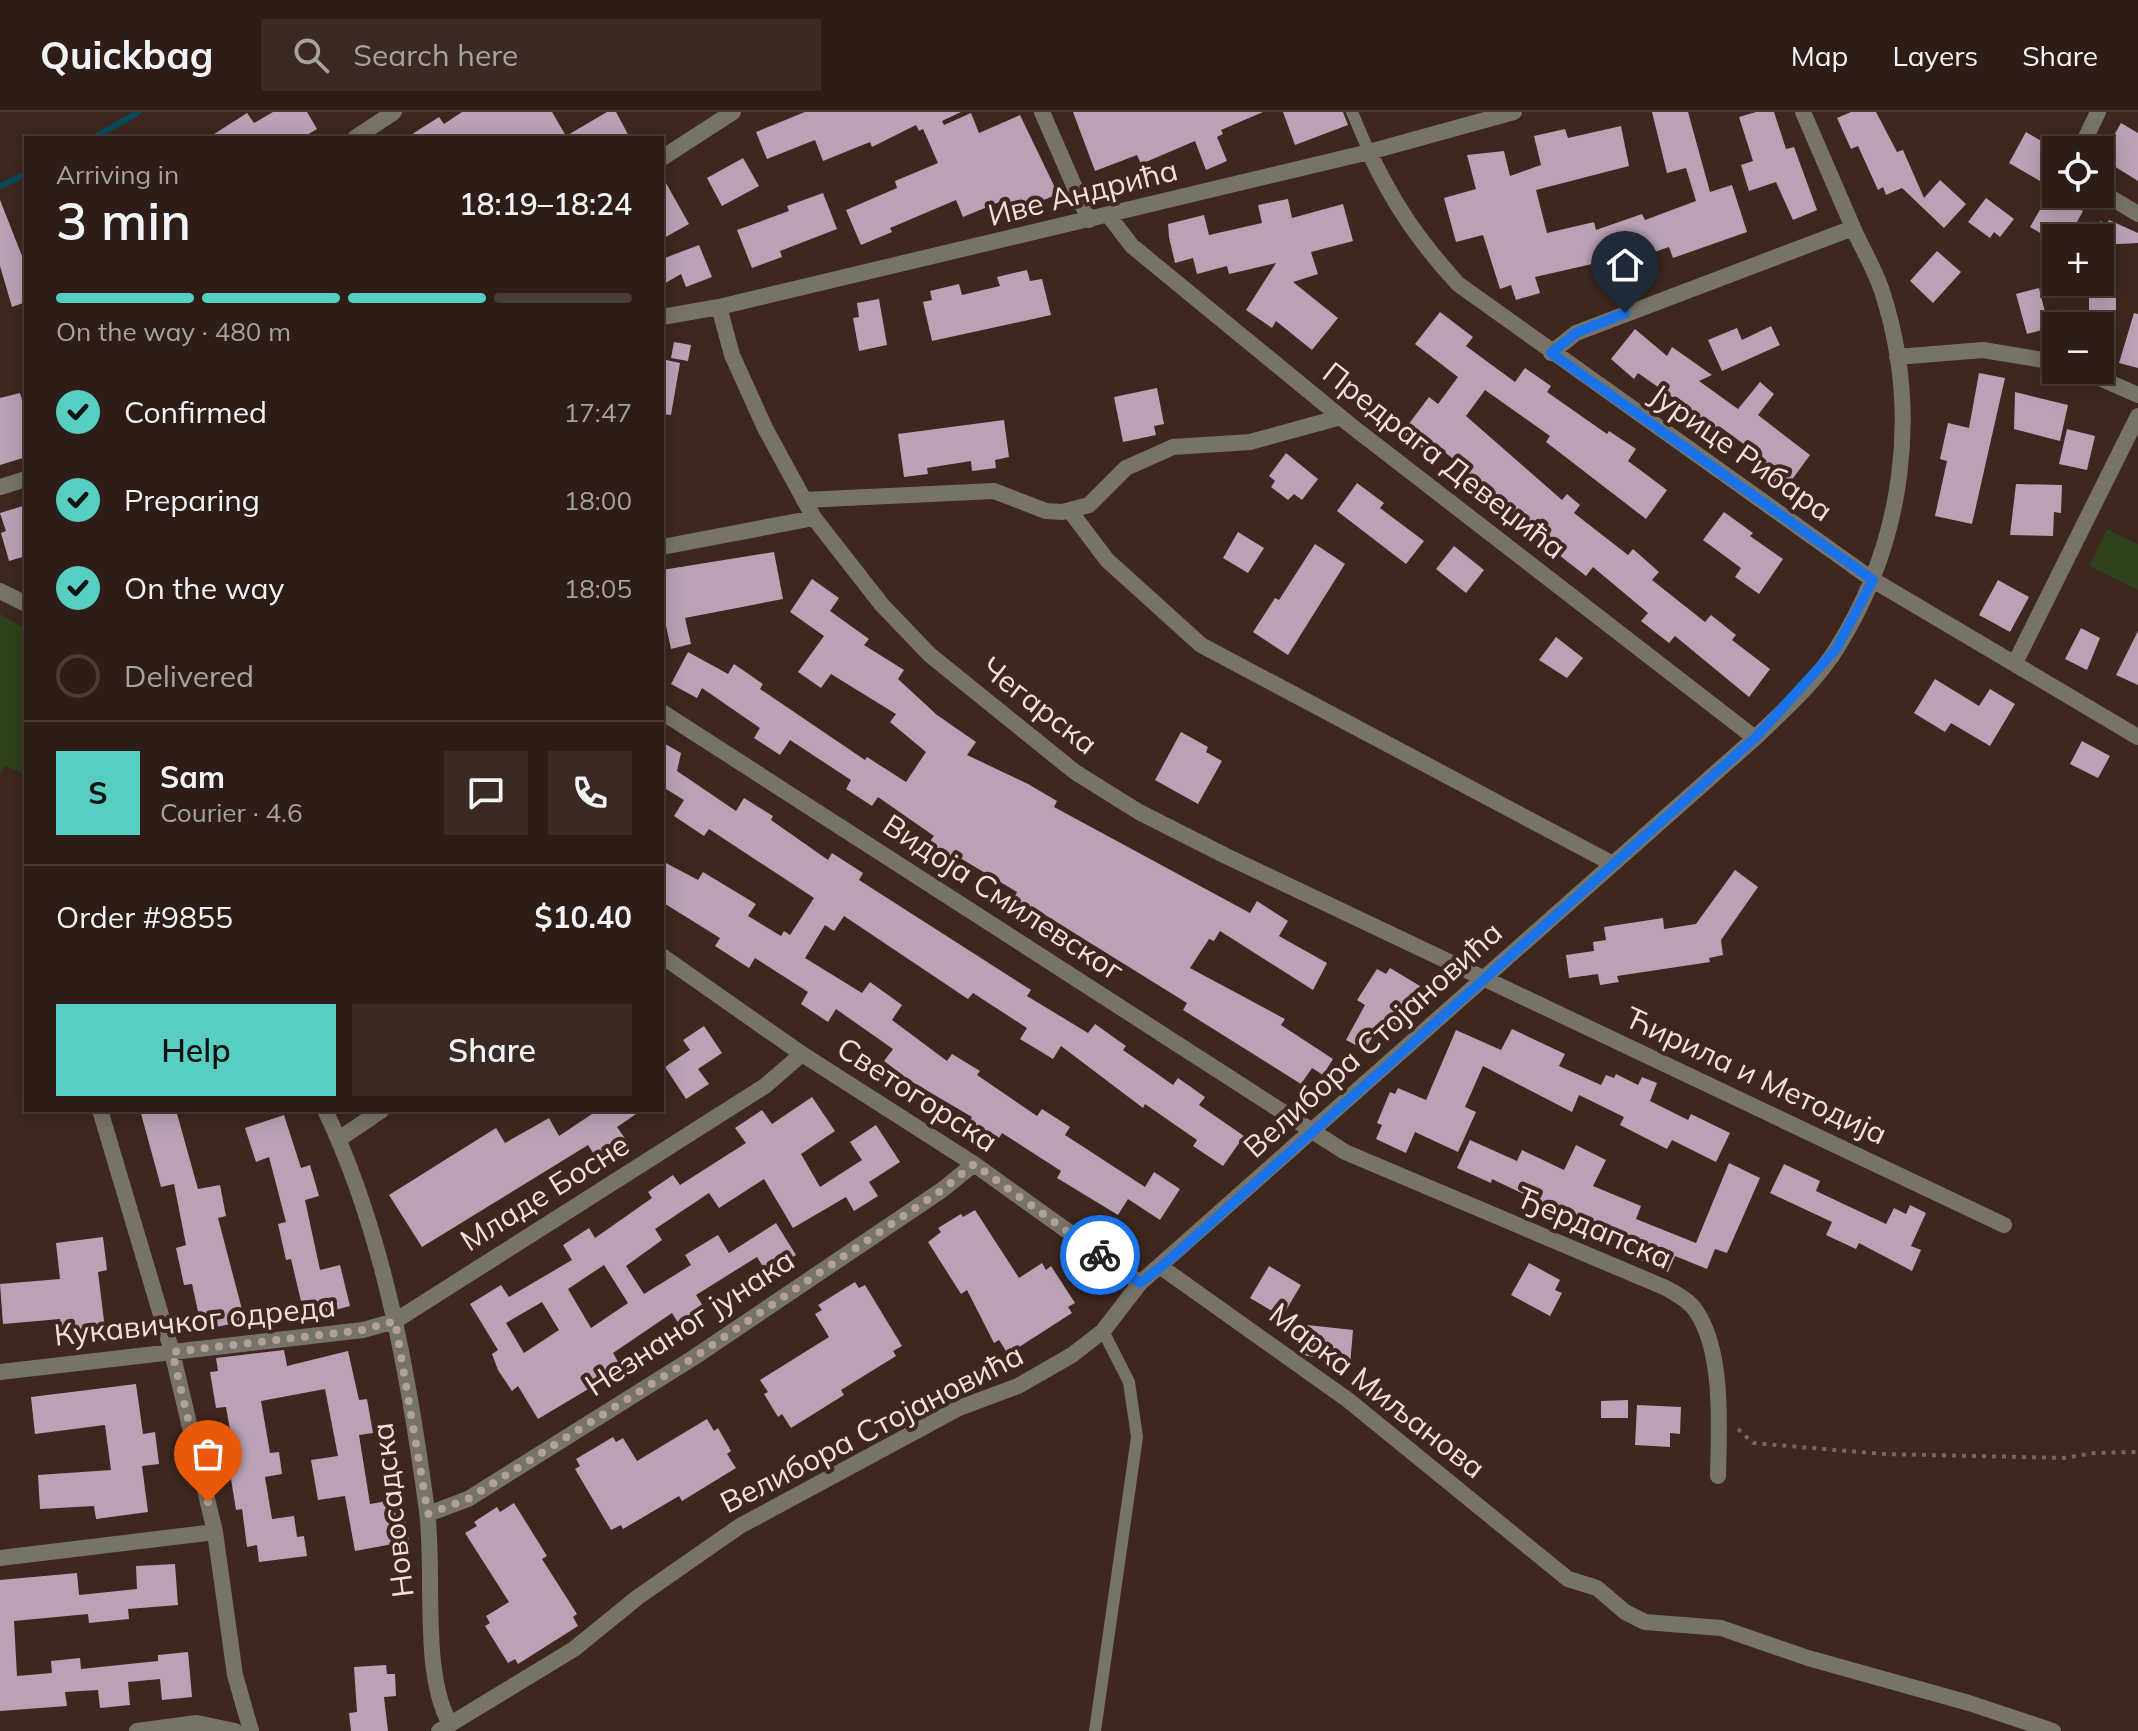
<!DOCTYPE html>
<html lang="en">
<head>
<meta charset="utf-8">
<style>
  :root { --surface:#2e1d16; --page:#3a2a23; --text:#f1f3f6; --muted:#a7a2a1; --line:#493b35; --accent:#57cec2 }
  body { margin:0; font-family:Mulish,sans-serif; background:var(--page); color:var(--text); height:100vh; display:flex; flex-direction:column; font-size:30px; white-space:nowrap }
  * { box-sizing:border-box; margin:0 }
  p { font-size:26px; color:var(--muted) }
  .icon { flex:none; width:44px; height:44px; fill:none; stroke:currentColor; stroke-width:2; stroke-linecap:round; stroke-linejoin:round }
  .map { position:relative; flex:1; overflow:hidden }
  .sheet { position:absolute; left:24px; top:24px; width:640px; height:976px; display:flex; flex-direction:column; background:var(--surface); border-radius:0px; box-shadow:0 4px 20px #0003,0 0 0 2px var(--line) }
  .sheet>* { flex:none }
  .controls { position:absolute; left:2042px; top:24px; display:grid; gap:16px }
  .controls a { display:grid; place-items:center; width:72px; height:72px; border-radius:0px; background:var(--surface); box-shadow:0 4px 20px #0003,0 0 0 2px var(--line); font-size:40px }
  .pin { position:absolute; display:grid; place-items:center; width:68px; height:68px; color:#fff; margin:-82px -34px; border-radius:50% 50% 50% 0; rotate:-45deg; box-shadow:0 0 8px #0007 }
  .pin .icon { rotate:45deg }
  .courier { position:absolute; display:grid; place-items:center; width:80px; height:80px; margin:-40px; border:6px solid #1a73e8; border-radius:50%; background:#fff; color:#222; box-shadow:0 2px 10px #0007 }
  .head em { font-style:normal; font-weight:600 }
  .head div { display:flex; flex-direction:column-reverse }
  .head { display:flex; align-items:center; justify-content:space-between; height:136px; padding:0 32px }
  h1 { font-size:52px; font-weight:600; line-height:60px }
  .bar { display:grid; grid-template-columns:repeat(4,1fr); gap:12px 8px; align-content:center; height:96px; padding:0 32px }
  .bar i { height:10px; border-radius:6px; background:var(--line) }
  .bar .selected { background:var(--accent) }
  .bar p { grid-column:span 4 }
  .line { display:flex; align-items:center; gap:20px; padding:0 32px; border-top:2px solid var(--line) }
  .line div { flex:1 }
  .round { display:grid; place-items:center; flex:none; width:84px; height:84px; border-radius:0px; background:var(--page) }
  ol { padding:0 32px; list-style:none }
  li { display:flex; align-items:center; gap:24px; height:88px }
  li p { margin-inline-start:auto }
  li .icon { padding:8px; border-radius:50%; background:var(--accent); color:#111; stroke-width:4 }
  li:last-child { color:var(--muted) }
  li i { width:44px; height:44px; border:4px solid var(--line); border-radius:50% }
  .action { display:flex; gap:16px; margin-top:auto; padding:16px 32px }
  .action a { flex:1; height:92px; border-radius:0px; background:var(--accent); color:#111; font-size:32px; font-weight:600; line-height:92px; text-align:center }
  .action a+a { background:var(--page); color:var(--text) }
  header { display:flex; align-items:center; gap:48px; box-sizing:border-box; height:112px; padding:0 40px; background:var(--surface); border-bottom:2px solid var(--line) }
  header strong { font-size:38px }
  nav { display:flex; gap:44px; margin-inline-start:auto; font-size:28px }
  .search { width:560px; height:72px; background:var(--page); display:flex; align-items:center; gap:20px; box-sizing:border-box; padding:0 28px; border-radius:0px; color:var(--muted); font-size:30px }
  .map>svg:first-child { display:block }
</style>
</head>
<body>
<header>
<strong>Quickbag</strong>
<div class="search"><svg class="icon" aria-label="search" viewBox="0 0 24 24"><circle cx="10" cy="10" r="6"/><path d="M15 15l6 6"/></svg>Search here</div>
<nav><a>Map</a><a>Layers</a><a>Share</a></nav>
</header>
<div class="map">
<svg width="2138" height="1619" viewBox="0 0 2138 1619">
  <rect width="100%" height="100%" fill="#3d271e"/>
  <path fill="#2f421b" d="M2107 417 2138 432V478L2089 454Z
    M0 502 26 517V662L5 654 0 663Z"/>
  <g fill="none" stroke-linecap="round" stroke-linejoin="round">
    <path stroke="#084b5c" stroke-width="6" d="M93 26 139 0
      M0 74 26 62"/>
  </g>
  <path fill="#b9a2b6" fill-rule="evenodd" d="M273 0H307L317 17 302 26H208L247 1 254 11Z
    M462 0H552L566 24 607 0H616L630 26H406L439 5 444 12Z
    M805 0H961L942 9 944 13 971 1 979 21 1020 3 1058 82 1015 100 1009 86 963 105 956 88 890 116 892 120 861 133 846 98 897 76 895 69 938 51 923 17 919 19 916 13 872 35 870 30 823 49 815 28 767 47 756 20Z
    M1073 0H1263L1221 18 1223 22 1217 25 1227 49 1206 58 1195 29 1141 52 1137 43 1095 59Z
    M1283 0H1343L1348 13 1295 33Z
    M1652 0H1688L1710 80 1732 73 1747 120 1673 146 1669 135 1625 150 1623 145 1535 165 1540 181 1516 188 1511 173 1500 177 1483 123 1456 130 1444 86 1476 77 1467 43 1504 39 1510 64 1541 53 1534 24 1565 17 1568 26 1621 14 1629 54 1536 78 1547 121 1594 110 1596 118 1642 102 1645 108 1696 89 1686 56 1667 61Z
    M1756 0H1774L1786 37 1794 35 1817 98 1793 108 1776 70 1749 79 1741 53 1753 49 1739 5Z
    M1851 0H1876L1897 40 1903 38 1924 86 1940 68 1966 92 1944 116 1902 76 1886 83 1883 75 1878 78 1858 34 1851 37 1837 6Z
    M2121 11 2138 21V69L2101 46Z
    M2026 20 2057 38 2040 69 2009 51Z
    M743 46 759 74 722 94 707 66Z
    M662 64 689 112 662 127Z
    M2050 80 2083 99 2068 126H2049L2030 115Z
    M823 81 837 117 780 139 782 145 752 156 737 118 789 99 787 94Z
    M1986 86 2014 107 2000 125 1994 120 1990 126 1968 110Z
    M1288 87 1292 106 1343 92 1353 129 1311 140 1318 162 1293 170 1338 206 1312 238 1276 209 1272 216 1246 198 1276 151 1229 162 1227 154 1197 162 1193 146 1175 151 1169 125 1168 112 1204 103 1209 123 1262 111 1258 93Z
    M0 88 26 154V190L12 195 0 154Z
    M2109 108 2138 121V131L2100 133V109L2107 112Z
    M699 133 712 165 686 175 681 162 662 173V147Z
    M1937 139 1961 160 1933 191 1910 169Z
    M1027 158 1030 169 1042 167 1051 203 932 229 923 190 932 188 930 179 959 172 962 183 1000 174 997 165Z
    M2089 172H2111V182H2116V213H2089Z
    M2039 176 2049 216 2027 222 2016 182Z
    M879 187 887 233 859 239 853 206 859 205 857 191Z
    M1440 200 1473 225 1466 234 1515 270 1525 256 1551 274 1547 280 1607 322 1609 319 1636 337 1628 349 1667 378 1646 407 1546 330 1550 324 1485 278 1466 304 1562 388 1567 382 1580 393 1574 401 1628 443 1633 437 1659 460 1652 468 1705 510 1711 503 1736 523 1732 528 1770 557 1749 585 1675 524 1669 531 1641 509 1648 501 1593 455 1586 464 1559 443 1562 439 1461 361 1465 356 1434 332 1427 340 1402 321 1429 285 1438 292 1458 265 1415 232Z
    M2134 201 2138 202V256L2119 251Z
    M1771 214 1780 233 1722 259 1708 228 1737 216 1742 228Z
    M1635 217 1667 244 1672 235 1712 263 1699 269 1738 297 1760 270 1774 282 1758 303 1810 343 1783 380 1758 361 1767 349 1719 314 1713 322 1684 301 1688 296 1638 261 1634 267 1611 247Z
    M674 230 691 233 688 249 671 246Z
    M662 247 680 251 671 303 662 302Z
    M1979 261 2005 266 1972 412 1935 404 1947 349 1940 347 1948 311 1969 316Z
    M1157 276 1164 312 1154 314 1156 323 1123 330 1114 285Z
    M2015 280 2068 293 2060 329 2014 317Z
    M20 281 22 288 26 286V345L0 353V286Z
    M1004 308 1009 345 995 348 996 356 972 359 971 349 927 356 928 362 904 365 898 322Z
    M2067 317 2095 324 2087 358 2059 352Z
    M1286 341 1318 367 1302 388 1294 382 1288 388 1271 375 1275 369 1269 364Z
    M1357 371 1384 391 1380 396 1424 429 1406 452 1337 399Z
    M2016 372 2062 373 2061 401 2054 400 2053 424 2010 423Z
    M26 393V444L9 449 1 421 6 419 0 401Z
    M1724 400 1753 421 1750 424 1783 447 1759 482 1735 465 1741 456 1703 428Z
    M1238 420 1264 436 1248 461 1223 446Z
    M1315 432 1345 452 1288 543 1253 520 1275 486 1279 488Z
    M1454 434 1484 458 1466 481 1436 457Z
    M774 440 783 487 685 506 691 532 671 537 662 495V458Z
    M812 467 839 486 830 499 869 527 864 533 904 558 898 567 937 603 976 630 967 643 1028 672 1057 689 1054 695 1250 801 1257 789 1288 809 1279 824 1327 851 1313 878 1220 819 1214 829 1209 827 1190 856 1285 907 1281 913 1333 947 1323 963 1312 956 1301 972 1183 898 1187 891 1042 801 1040 804 1013 788 1017 780 960 746 955 754 926 734 934 724 878 685 872 694 846 677 851 668 790 628 780 643 754 626 760 616 702 576 697 586 671 572 688 540 728 562 734 552 763 572 760 577 865 648 867 645 906 670 926 640 890 610 896 602 831 562 821 576 798 560 824 524 790 500Z
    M1998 468 2029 485 2010 520 1979 503Z
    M2081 516 2100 526 2087 558 2065 547Z
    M2138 519V573L2116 563Z
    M1556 525 1583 546 1567 566 1539 548Z
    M1935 567 1979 594 1990 577 2015 592 1990 634 1951 611 1945 620 1914 601Z
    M1181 620 1208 635 1206 640 1222 649 1198 692 1155 668Z
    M2082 629 2110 644 2098 666 2070 652Z
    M662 630 681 641 677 659 736 699 744 686 773 704 771 708 828 748 832 741 863 761 859 768 1031 878 1027 884 1088 921 1095 912 1126 934 1123 938 1173 973 1178 966 1205 985 1199 993 1244 1024 1223 1054 1193 1034 1197 1028 1145 992 1143 996 1061 934 1053 947 1020 927 1027 916 973 881 968 887 844 804 834 819 825 813 805 846 862 881 870 870 902 893 892 908 947 949 952 942 980 959 977 963 1037 1004 1042 997 1070 1015 1065 1023 1145 1075 1154 1060 1180 1077 1160 1108 1128 1087 1118 1103 1057 1066 1061 1059 1002 1021 997 1029 969 1010 972 1005 909 968 884 949 893 937 836 897 828 910 801 892 808 880 755 846 749 856 715 834 720 826 662 790V749L698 768 703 760 756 792 748 804 781 824 784 819 790 823 814 786 709 717 704 724 674 704 684 688 666 677 662 683Z
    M1735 758 1758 775 1721 828 1723 843 1709 846 1710 850 1617 864 1619 870 1600 873 1598 862 1569 866 1566 843 1594 839 1593 830 1606 828 1604 815 1663 806 1664 817 1696 812Z
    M1390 856 1420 874 1393 917 1381 909 1365 938 1346 928 1365 893 1357 888 1377 857 1386 862Z
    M704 914 722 941 698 957 709 972 686 987 665 955 690 938 683 928Z
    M1512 917 1565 942 1559 954 1601 973 1606 963 1614 966 1616 962 1638 973 1642 965 1657 971 1650 989 1688 1008 1691 1002 1730 1021 1716 1050 1672 1028 1667 1037 1620 1013 1624 1005 1579 983 1572 1000 1483 954 1465 995 1476 1000 1458 1040 1415 1020 1406 1041 1376 1027 1382 1013 1377 1011 1390 980 1395 982 1398 976 1426 988 1456 918 1501 938Z
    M812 985 835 1019 801 1042 820 1075 862 1048 850 1030 876 1013 900 1050 869 1070 878 1084 854 1099 846 1085 793 1116 764 1067 719 1096 709 1081 655 1117 662 1128 626 1154 644 1182 691 1153 685 1143 718 1123 729 1141 776 1111 796 1143 767 1161 757 1145 696 1183 705 1197 679 1212 672 1201 613 1241 622 1257 538 1307 518 1274 512 1279 498 1258 492 1242 498 1238 470 1192 501 1173 509 1185 572 1148 563 1133 589 1116 595 1126 652 1086 648 1080 673 1063 680 1073 746 1031 735 1016 762 998 772 1012ZM604 1153 628 1191 591 1216 568 1177ZM542 1190 559 1218 524 1241 506 1211Z
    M140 998H176L198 1077 220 1073 226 1104 218 1106 245 1209 202 1218 192 1172 184 1173 176 1136 186 1133 174 1072 161 1075Z
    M598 998H642L617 1015 626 1028 597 1047 588 1033 422 1135 389 1083 496 1016 505 1031 549 1006 559 1024Z
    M284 1003 301 1056 310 1053 319 1084 305 1088 320 1158 340 1153 350 1194 305 1206 291 1147 286 1148 278 1112 286 1110 269 1045 256 1050 245 1016Z
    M1470 1028 1517 1049 1522 1038 1564 1058 1576 1033 1606 1048 1593 1074 1641 1094 1636 1107 1696 1131 1729 1051 1760 1066 1727 1141 1715 1137 1707 1157 1675 1144 1668 1160 1632 1145 1639 1128 1588 1107 1586 1112 1492 1067 1491 1071 1457 1056Z
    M1784 1052 1820 1069 1816 1079 1886 1112 1894 1096 1906 1102 1910 1093 1926 1101 1911 1134 1921 1138 1912 1159 1859 1131 1856 1137 1826 1123 1832 1110 1770 1081Z
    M975 1098 1019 1166 1042 1151 1046 1158 1051 1154 1075 1191 1068 1195 1072 1201 1008 1242 999 1228 994 1231 967 1178 961 1182 928 1130 941 1120 938 1116 961 1102 963 1105Z
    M103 1125 107 1158 98 1160 105 1217 98 1218 99 1225 72 1228 71 1220 61 1221 60 1207 3 1212 0 1172 60 1167 56 1131Z
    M1529 1151 1560 1168 1555 1178 1562 1181 1550 1204 1511 1183Z
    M1269 1154 1301 1173 1282 1205 1250 1186Z
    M855 1170 859 1176 865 1173 902 1234 893 1239 896 1244 841 1278 844 1283 791 1316 782 1302 778 1305 764 1282 768 1280 760 1268 829 1225 815 1202 822 1198 818 1193Z
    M1307 1213 1353 1218 1350 1253 1304 1243Z
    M284 1238 287 1254 348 1239 359 1288 367 1287 373 1321 359 1323 370 1392 393 1388 396 1405 404 1403 409 1429 355 1439 345 1384 318 1388 311 1348 338 1344 325 1277 261 1289 270 1341 279 1340 282 1362 265 1365 272 1407 294 1404 297 1425 304 1424 307 1444 259 1450 257 1433 247 1435 242 1397 236 1398 228 1348 235 1347 226 1295 216 1296 210 1260 218 1259 216 1246Z
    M136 1272 143 1322 155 1320 159 1352 142 1354 148 1400 96 1407 94 1394 40 1397 38 1363 111 1358 105 1313 35 1322 31 1285Z
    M1628 1288V1306H1601V1289Z
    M1637 1293 1681 1295 1680 1322 1670 1321V1335L1635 1333Z
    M707 1307 714 1319 718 1316 731 1339 727 1342 736 1356 682 1389 679 1384 623 1417 621 1413 611 1418 575 1357 580 1354 576 1347 613 1325 616 1330 623 1326 637 1349Z
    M514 1391 547 1444 542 1447 577 1502 573 1505 578 1514 518 1552 515 1547 508 1551 485 1514 490 1511 486 1504 509 1490 465 1421 477 1414 474 1410 497 1395 500 1400Z
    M175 1452 178 1493 128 1497 129 1507 89 1511 88 1502 14 1509 17 1564 52 1561 51 1549 80 1546 81 1557 158 1549V1543L188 1540 192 1585 162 1588 160 1567 128 1570 130 1593 100 1596 98 1578 65 1580 67 1594 0 1599V1468L77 1461 79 1483 137 1477 136 1454Z
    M386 1553 387 1562H395L396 1584 384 1585 388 1619H351L349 1601 357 1600 354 1555Z"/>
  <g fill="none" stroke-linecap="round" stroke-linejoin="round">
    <path stroke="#79655d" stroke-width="4" stroke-dasharray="4 6" stroke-linecap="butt" d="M1738 1317 1753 1331 1884 1342 2064 1346 2094 1341 2138 1340"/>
    <path stroke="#787369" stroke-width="12" d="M1352 0 1369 40
      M1095 1619 1137 1325 1129 1270 1103 1219"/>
    <path stroke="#787369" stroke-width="16" d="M1042 0 1089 108
      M355 26 394 0
      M2080 38 2098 0
      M1369 40C1394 93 1419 129 1458 172L1873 468 2138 625
      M662 46 733 0
      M2100 79 2138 102
      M1109 104 1132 134 1349 312 1755 626
      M719 195 732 243 765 316 814 406 882 493 930 543 1075 660 1139 700 1226 744 2004 1113
      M662 205 719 195 1369 40 1514 0
      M1551 241 1576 221 1853 116
      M1897 245 1983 238 2056 250
      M2081 258 2138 283
      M0 375 26 367
      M804 388 994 379 1046 399 1062 400 1089 393 1126 356 1173 335 1250 330 1341 305
      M1070 399 1107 448 1201 533 1613 752
      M662 435 814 406
      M0 479 26 492
      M2015 551 2138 304
      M662 600 1345 1040 1666 1176C1676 1182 1689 1188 1696 1199 1724 1240 1719 1316 1718 1364
      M662 844 802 942 974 1052 1140 1171
      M100 998 172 1240 215 1420 235 1563 251 1619
      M325 998C384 1121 409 1265 427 1399 435 1461 421 1558 449 1610
      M339 1027 382 998
      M1161 1155 1348 1288 1568 1467 1597 1476 1625 1500 1645 1510 1721 1516 1808 1546 1969 1591 2053 1619
      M0 1260 363 1218 395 1209 765 974 802 942
      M428 1402 468 1387 693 1246 942 1078 974 1052
      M0 1446 215 1420
      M137 1619 197 1611 235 1619
      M439 1619 574 1537 638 1485 740 1414 959 1296 1018 1274 1072 1243 1103 1219 1140 1171 1755 626C1783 599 1816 570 1837 536 1904 429 1921 299 1882 179 1875 158 1863 138 1854 118 1837 79 1820 39 1803 0"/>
  </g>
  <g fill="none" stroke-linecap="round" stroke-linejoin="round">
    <path stroke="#b2a099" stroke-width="8" stroke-dasharray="0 14.4" d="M208 1390 172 1240 363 1218 395 1209 428 1402 468 1387 693 1246 942 1078 974 1052 1100 1143"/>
    <path stroke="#1a73e8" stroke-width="10" d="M1100 1143 1140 1171 1161 1155 1755 626 1836 537 1873 468 1551 241 1576 221 1625 201"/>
  </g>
  <g text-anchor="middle" stroke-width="8" stroke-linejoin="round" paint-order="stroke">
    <g font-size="30" fill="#f1e1db" stroke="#3d271e">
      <text transform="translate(1083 81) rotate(-14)" y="10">Иве Андрића</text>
      <text transform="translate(1741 341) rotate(35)" y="10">Јурице Рибара</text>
      <text transform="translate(1444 349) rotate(38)" y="10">Предрага Девеџића</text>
      <text transform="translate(1039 594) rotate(38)" y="10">Чегарска</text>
      <text transform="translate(1003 786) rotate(33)" y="10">Видоја Смилевског</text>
      <text transform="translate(1373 928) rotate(-42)" y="10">Велибора Стојановића</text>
      <text transform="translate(1756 964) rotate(25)" y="10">Ћирила и Методија</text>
      <text transform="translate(917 983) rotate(33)" y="10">Светогорска</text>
      <text transform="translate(545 1081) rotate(-32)" y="10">Младе Босне</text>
      <text transform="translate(1594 1116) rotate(23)" y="10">Ђердапска</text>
      <text transform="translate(195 1209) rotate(-6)" y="10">Кукавичког одреда</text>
      <text transform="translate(690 1211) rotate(-33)" y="10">Незнаног јунака</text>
      <text transform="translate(1377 1279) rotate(38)" y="10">Марка Миљанова</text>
      <text transform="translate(872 1317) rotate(-27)" y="10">Велибора Стојановића</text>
      <text transform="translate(393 1398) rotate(-97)" y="10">Новосадска</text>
    </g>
  </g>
</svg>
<div class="controls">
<a><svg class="icon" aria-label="locate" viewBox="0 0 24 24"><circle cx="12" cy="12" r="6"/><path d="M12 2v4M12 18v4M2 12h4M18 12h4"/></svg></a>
<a>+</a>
<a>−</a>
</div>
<div class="pin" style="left:208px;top:1390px;background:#ea580c"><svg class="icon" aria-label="bag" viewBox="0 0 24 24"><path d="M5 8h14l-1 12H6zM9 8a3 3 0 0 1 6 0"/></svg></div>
<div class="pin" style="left:1625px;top:201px;background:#1f2937"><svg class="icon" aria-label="home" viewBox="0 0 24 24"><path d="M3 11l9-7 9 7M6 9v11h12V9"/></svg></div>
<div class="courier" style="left:1100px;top:1143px"><svg class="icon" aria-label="bike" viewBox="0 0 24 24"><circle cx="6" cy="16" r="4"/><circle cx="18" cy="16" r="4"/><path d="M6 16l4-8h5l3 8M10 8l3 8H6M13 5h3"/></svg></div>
<section class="sheet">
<div class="head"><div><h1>3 min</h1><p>Arriving in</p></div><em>18:19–18:24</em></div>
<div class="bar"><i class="selected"></i><i class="selected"></i><i class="selected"></i><i></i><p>On the way · 480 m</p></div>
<ol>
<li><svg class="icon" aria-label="check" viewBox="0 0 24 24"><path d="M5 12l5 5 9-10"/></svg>Confirmed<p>17:47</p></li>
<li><svg class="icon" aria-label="check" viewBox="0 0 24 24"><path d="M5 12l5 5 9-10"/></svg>Preparing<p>18:00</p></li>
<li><svg class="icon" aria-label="check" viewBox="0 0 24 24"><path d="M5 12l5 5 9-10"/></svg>On the way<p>18:05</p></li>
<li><i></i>Delivered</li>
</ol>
<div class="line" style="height:144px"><b class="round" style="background:var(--accent);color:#111">S</b><div><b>Sam</b><p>Courier · 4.6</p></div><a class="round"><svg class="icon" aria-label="chat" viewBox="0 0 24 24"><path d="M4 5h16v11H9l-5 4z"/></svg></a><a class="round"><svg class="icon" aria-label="phone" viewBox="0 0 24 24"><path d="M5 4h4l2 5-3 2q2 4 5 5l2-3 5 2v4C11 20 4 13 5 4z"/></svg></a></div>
<div class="line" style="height:104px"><div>Order #9855</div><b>$10.40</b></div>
<div class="action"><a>Help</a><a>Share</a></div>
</section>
</div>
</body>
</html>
